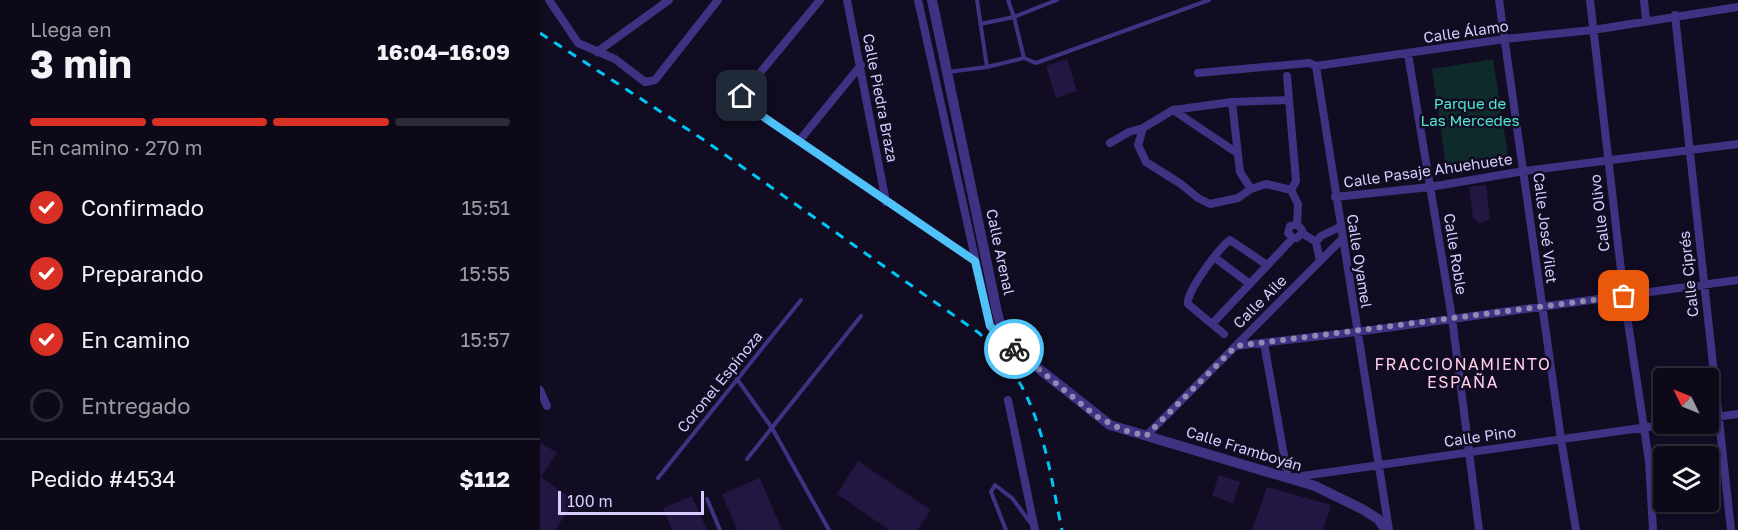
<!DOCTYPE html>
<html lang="es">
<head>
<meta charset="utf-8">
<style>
  :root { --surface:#0d0919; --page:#161222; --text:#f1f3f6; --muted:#9a9aa2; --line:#2d2a38; --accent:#d93025 }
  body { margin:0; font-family:"Golos Text",sans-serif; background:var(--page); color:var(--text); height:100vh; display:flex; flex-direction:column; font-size:22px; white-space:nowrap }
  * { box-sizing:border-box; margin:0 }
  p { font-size:20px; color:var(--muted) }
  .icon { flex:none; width:33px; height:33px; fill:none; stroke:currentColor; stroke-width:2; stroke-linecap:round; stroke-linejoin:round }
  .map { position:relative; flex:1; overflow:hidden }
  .panel { display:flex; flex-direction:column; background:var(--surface); width:540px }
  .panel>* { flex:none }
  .needle { width:39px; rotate:313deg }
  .fabs { position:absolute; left:1113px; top:368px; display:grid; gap:12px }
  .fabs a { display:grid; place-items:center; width:66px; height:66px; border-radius:6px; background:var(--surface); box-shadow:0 2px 4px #0004,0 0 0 2px var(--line); font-size:30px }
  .scale { position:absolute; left:18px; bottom:15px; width:146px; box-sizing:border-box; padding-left:6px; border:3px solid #d6ccff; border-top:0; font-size:16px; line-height:21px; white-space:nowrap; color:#d6ccff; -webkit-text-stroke:4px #110c21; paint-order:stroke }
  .pin { position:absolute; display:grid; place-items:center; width:51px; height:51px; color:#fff; margin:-26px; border-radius:12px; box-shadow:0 3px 9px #0006 }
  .courier { position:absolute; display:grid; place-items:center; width:60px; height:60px; margin:-30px; border:4px solid #4fc3f7; border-radius:50%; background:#fff; color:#222; box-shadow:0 2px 8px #0007 }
  .summary em { font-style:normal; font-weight:700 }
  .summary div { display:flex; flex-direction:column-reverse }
  .summary { display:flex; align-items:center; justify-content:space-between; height:102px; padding:0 30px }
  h1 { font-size:39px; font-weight:700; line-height:45px }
  .bar { display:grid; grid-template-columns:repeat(4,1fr); gap:9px 6px; align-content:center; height:72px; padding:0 30px }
  .bar i { height:8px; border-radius:4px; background:var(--line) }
  .bar .on { background:var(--accent) }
  .bar p { grid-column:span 4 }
  .line { display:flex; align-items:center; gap:15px; padding:0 30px; border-top:2px solid var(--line) }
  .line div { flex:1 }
  ol { padding:0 30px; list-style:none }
  li { display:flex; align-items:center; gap:18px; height:66px }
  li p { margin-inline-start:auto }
  li .icon { padding:6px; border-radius:50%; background:var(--accent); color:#fff; stroke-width:4 }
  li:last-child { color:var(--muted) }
  li i { width:33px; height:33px; border:3px solid var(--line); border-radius:50% }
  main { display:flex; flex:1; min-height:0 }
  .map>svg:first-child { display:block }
</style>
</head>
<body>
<main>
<section class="panel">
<div class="summary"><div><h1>3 min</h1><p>Llega en</p></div><em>16:04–16:09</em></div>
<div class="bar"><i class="on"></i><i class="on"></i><i class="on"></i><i></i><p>En camino · 270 m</p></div>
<ol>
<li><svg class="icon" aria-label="check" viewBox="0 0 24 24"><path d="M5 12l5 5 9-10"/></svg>Confirmado<p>15:51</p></li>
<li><svg class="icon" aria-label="check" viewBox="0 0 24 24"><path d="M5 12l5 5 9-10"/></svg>Preparando<p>15:55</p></li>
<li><svg class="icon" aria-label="check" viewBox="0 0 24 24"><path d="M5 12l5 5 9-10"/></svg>En camino<p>15:57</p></li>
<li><i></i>Entregado</li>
</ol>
<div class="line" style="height:78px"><div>Pedido #4534</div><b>$112</b></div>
</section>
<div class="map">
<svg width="1198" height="530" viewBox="0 0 1198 530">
  <rect width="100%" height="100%" fill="#110c21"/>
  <path fill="#0e2a2b" d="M953 59 968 156 906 166 892 69Z"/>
  <path fill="#241643" d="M527 59 537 91 516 98 506 66Z
    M946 185 950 220 939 223 933 218 929 187Z
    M0 442 17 453 1 477 35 501 15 530H0Z
    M318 461 391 510 377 530H349L297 494Z
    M679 475 700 482 693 503 672 496Z
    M220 478 242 530H197L182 494Z
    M727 487 791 505 783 530H712Z
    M152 496 167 530H132L123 508Z"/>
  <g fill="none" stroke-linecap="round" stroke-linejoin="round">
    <path stroke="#3e3383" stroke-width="4" d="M440 24 474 17 468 0
      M484 58 474 17 517 0
      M447 67 484 58 496 63 669 0
      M408 72 447 67 437 0
      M197 379 232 428 289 530
      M207 459 321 316
      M118 478 261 300
      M167 499 180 530
      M466 530 451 492 455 485 472 498 490 522"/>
    <path stroke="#3e3383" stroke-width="8" d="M9 0 38 43 75 59 105 82 115 80 178 0
      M280 0 206 90 202 96 206 105 435 261
      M307 0 346 202
      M378 0 450 326 455 333 465 339
      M959 0 1021 439 1036 530
      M1050 0 1084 296 1109 461 1113 530
      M1104 0 1106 20
      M1135 15 1191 530
      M57 52 129 0
      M868 54 912 318 939 530
      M776 66 849 530
      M658 73 769 63 776 66 965 39 1053 30 1198 7
      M747 76 756 181 751 190
      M692 102 700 172 711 189
      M633 110 692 102 748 100
      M259 141 321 65
      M570 143 589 132 603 128
      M697 153 633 110 603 128 598 145 606 162 641 184 658 198 670 204 698 198 711 189 726 184 751 190 758 204 757 224
      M795 197 890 187 984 171 1198 144
      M762 233 757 238H753L748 233 750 226 757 224 762 230V233L776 242
      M674 257 710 284
      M780 261 776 242 781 236 800 227
      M672 324 753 238
      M684 334 648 304C645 293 680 247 690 240L727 265
      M724 343 748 478 1136 423
      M696 346 816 332 1198 280
      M0 390 7 406
      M468 400 495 530
      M1168 418 1198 414
      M606 436 802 239"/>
    <path stroke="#3e3383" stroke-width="10" d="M392 0 457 312 462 330 470 346 570 425 775 486 822 509 838 519 846 530"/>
    <path stroke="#00c7f7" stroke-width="3" stroke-dasharray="9 8" stroke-linecap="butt" d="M0 33 164 140 439 333C449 343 459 353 467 364 503 410 510 475 522 530"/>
  </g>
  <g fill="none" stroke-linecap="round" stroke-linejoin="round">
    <path stroke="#9189b1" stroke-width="6" stroke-dasharray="0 10.8" d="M474 349 556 416 583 430 606 436 696 346 1084 296"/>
    <path stroke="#4fc3f7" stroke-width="8" d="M202 96 206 105 435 261 450 326 474 349"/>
  </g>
  <g text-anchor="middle" stroke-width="5" stroke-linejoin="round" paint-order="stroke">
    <g font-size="15" fill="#d6ccff" stroke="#110c21">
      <text transform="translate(926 32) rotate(-8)" y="5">Calle Álamo</text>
      <text transform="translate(340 98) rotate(79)" y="5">Calle Piedra Braza</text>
      <text transform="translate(888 171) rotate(-8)" y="5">Calle Pasaje Ahuehuete</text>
      <text transform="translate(1060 213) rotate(-97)" y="5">Calle Olivo</text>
      <text transform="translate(1005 228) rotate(83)" y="5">Calle José Vilet</text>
      <text transform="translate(460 252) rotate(78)" y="5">Calle Arenal</text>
      <text transform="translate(915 254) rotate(81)" y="5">Calle Roble</text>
      <text transform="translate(819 261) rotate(81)" y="5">Calle Oyamel</text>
      <text transform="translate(1149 274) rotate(-96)" y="5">Calle Ciprés</text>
      <text transform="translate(720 302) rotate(-45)" y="5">Calle Aile</text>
      <text transform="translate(180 382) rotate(-51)" y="5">Coronel Espinoza</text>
      <text transform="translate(940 437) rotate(-8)" y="5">Calle Pino</text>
      <text transform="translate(704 449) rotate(17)" y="5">Calle Framboyán</text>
    </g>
    <g font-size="15" fill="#50e6cf" stroke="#110c21">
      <text x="930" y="109">Parque de<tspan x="930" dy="17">Las Mercedes</tspan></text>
    </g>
    <g font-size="16" letter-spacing="1.5" fill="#ffcee9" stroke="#110c21">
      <text x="923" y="370">FRACCIONAMIENTO<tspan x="923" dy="18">ESPAÑA</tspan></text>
    </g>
  </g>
</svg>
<div class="fabs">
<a><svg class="needle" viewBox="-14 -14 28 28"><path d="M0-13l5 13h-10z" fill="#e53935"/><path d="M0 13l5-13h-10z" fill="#9a9aa2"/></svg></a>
<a><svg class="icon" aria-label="layers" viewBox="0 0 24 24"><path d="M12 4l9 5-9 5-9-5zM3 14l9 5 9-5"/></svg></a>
</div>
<div class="scale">100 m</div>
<div class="pin" style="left:1084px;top:296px;background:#ea580c"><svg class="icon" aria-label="bag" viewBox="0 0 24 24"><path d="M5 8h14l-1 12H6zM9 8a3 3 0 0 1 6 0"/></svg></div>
<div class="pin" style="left:202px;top:96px;background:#1f2937"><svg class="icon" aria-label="home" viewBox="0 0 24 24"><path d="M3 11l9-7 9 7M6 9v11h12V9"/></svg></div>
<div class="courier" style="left:474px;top:349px"><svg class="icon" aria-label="bike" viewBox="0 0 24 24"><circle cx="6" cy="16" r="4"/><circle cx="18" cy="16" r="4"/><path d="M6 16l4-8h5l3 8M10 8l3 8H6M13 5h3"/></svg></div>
</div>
</main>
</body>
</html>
